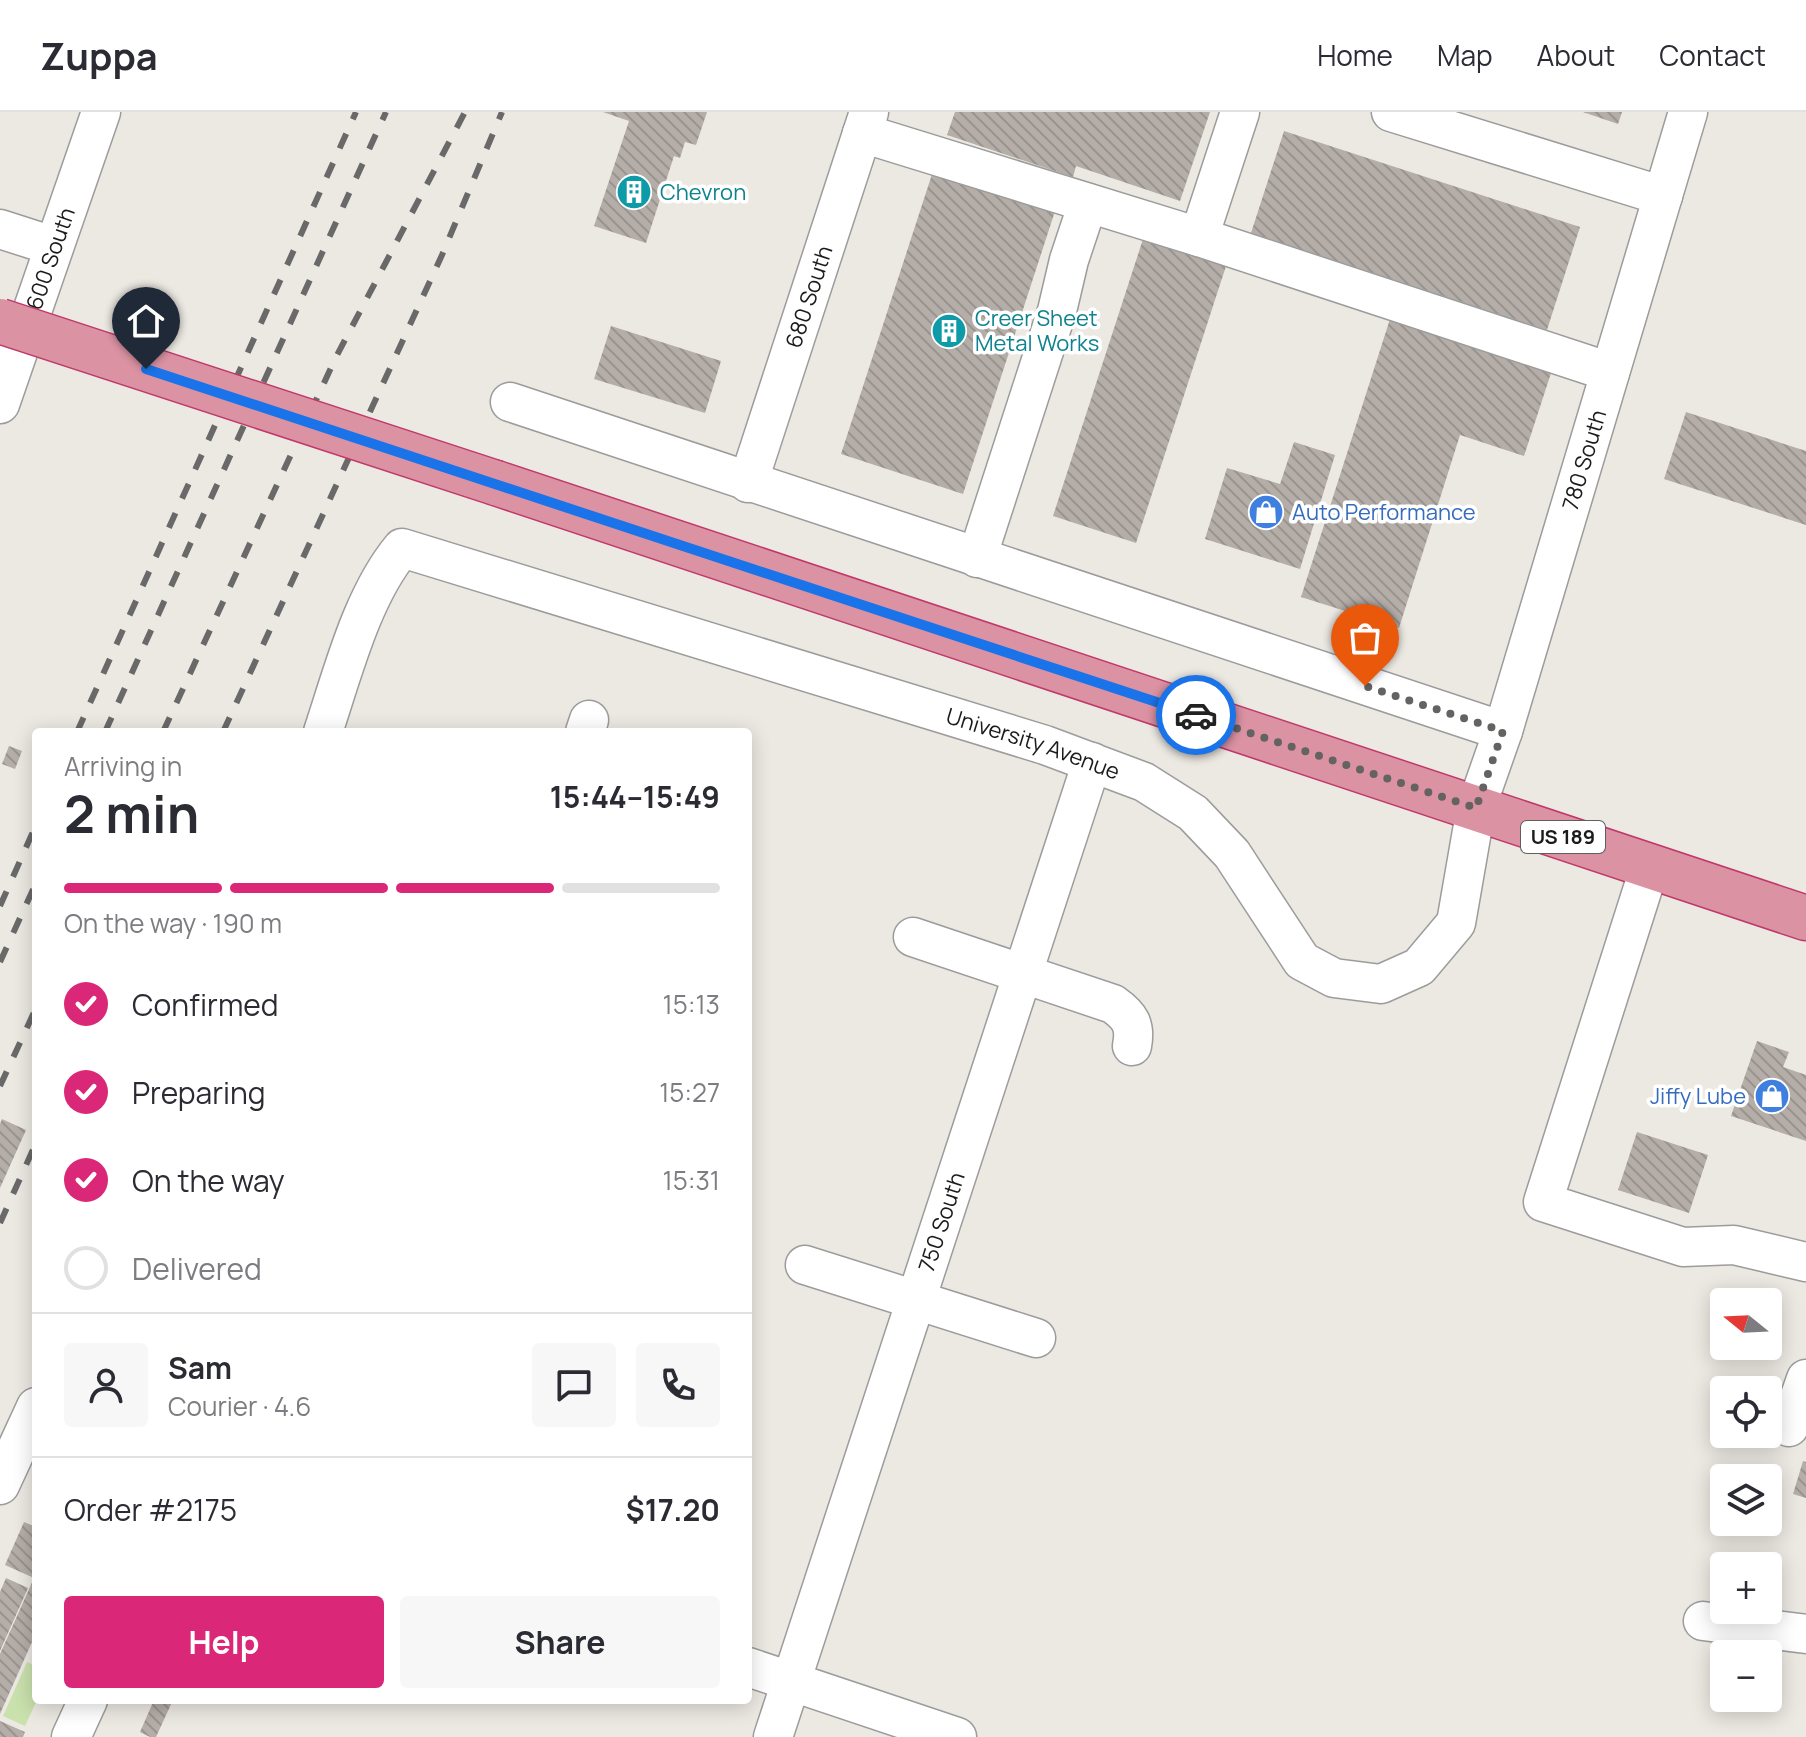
<!DOCTYPE html>
<html lang="en">
<head>
<meta charset="utf-8">
<style>
  :root { --surface:#fff; --page:#f7f7f7; --text:#2b2b33; --muted:#7c7c81; --line:#e1e1e2; --accent:#db2777 }
  body { margin:0; font-family:Manrope,sans-serif; background:var(--page); color:var(--text); height:100vh; display:flex; flex-direction:column; font-size:30px; white-space:nowrap }
  * { box-sizing:border-box; margin:0 }
  p { font-size:26px; color:var(--muted) }
  .icon { flex:none; width:44px; height:44px; fill:none; stroke:currentColor; stroke-width:2; stroke-linecap:round; stroke-linejoin:round }
  .map { position:relative; flex:1; overflow:hidden }
  .sheet { position:absolute; left:32px; top:616px; width:720px; height:976px; display:flex; flex-direction:column; background:var(--surface); border-radius:8px; box-shadow:0 4px 20px #0003 }
  .sheet>* { flex:none }
  .needle { width:52px; rotate:288deg }
  .tools { position:absolute; left:1710px; top:1176px; display:grid; gap:16px }
  .tools a { display:grid; place-items:center; width:72px; height:72px; border-radius:8px; background:var(--surface); box-shadow:0 4px 20px #0003; font-size:40px }
  .pin { position:absolute; display:grid; place-items:center; width:68px; height:68px; color:#fff; margin:-82px -34px; border-radius:50% 50% 50% 0; rotate:-45deg; box-shadow:0 0 8px #0007 }
  .pin .icon { rotate:45deg }
  .courier { position:absolute; display:grid; place-items:center; width:80px; height:80px; margin:-40px; border:6px solid #1a73e8; border-radius:50%; background:#fff; color:#222; box-shadow:0 2px 10px #0007 }
  .headline em { font-style:normal; font-weight:700 }
  .headline div { display:flex; flex-direction:column-reverse }
  .headline { display:flex; align-items:center; justify-content:space-between; height:136px; padding:0 32px }
  h1 { font-size:52px; font-weight:700; line-height:60px }
  .bar { display:grid; grid-template-columns:repeat(4,1fr); gap:12px 8px; align-content:center; height:96px; padding:0 32px }
  .bar i { height:10px; border-radius:6px; background:var(--line) }
  .bar .active { background:var(--accent) }
  .bar p { grid-column:span 4 }
  .line { display:flex; align-items:center; gap:20px; padding:0 32px; border-top:2px solid var(--line) }
  .line div { flex:1 }
  .round { display:grid; place-items:center; flex:none; width:84px; height:84px; border-radius:8px; background:var(--page) }
  ol { padding:0 32px; list-style:none }
  li { display:flex; align-items:center; gap:24px; height:88px }
  li p { margin-inline-start:auto }
  li .icon { padding:8px; border-radius:50%; background:var(--accent); color:#fff; stroke-width:4 }
  li:last-child { color:var(--muted) }
  li i { width:44px; height:44px; border:4px solid var(--line); border-radius:50% }
  .primary-button { display:flex; gap:16px; margin-top:auto; padding:16px 32px }
  .primary-button a { flex:1; height:92px; border-radius:8px; background:var(--accent); color:#fff; font-size:32px; font-weight:700; line-height:92px; text-align:center }
  .primary-button a+a { background:var(--page); color:var(--text) }
  header { display:flex; align-items:center; gap:48px; box-sizing:border-box; height:112px; padding:0 40px; background:var(--surface); border-bottom:2px solid var(--line) }
  header strong { font-size:38px }
  nav { display:flex; gap:44px; margin-inline-start:auto; font-size:28px }
  .map>svg:first-child { display:block }
</style>
</head>
<body>
<header>
<strong>Zuppa</strong>
<nav><a>Home</a><a>Map</a><a>About</a><a>Contact</a></nav>
</header>
<div class="map">
<svg width="1806" height="1625" viewBox="0 0 1806 1625">
  <defs>
    <pattern id="building-back-hatch" width="6" height="6" patternUnits="userSpaceOnUse" patternTransform="scale(2)"><rect width="6" height="6" fill="#b4ada8"/><path d="M-1 5l2 2M0 0l6 6M5-1l2 2" fill="none" stroke="#9a9490"/></pattern>
  </defs>
  <rect width="100%" height="100%" fill="#ece8e2"/>
  <path fill="#c9e1ad" d="M27 1550 36 1554 37 1588 25 1614 3 1604Z"/>
  <path fill="url(#building-back-hatch)" d="M603 0H707L696 33 685 30 680 46 674 44 646 131 594 114 629 9Z
    M955 0H1210L1180 89 1076 54 1073 65 947 23Z
    M1583 0H1622L1618 12Z
    M1284 19 1580 115 1547 218 1251 121Z
    M934 56 1056 96 963 382 841 342Z
    M1144 124 1227 151 1136 431 1053 404Z
    M1390 207 1552 258 1524 344 1460 323 1399 516 1301 485Z
    M611 214 721 249 705 301 594 267Z
    M1686 300 1806 339V413L1664 367Z
    M1294 330 1335 343 1300 457 1205 427 1227 356 1280 372Z
    M9 634 22 639 15 657 2 652Z
    M1757 929 1789 940 1783 955 1806 963V1029L1731 1004Z
    M2 1007 26 1018 0 1076V1012Z
    M1637 1020 1708 1043 1689 1101 1618 1078Z
    M1803 1349 1806 1350V1386L1793 1382Z
    M24 1410 36 1415V1521L0 1602V1542L34 1466 5 1453Z
    M6 1466 28 1476 0 1539V1480Z
    M154 1588H173L156 1625H150L140 1620Z
    M0 1609 25 1620 23 1625H0Z"/>
  <g fill="none" stroke-linecap="round" stroke-linejoin="round">
    <defs>
      <g id="minor">
        <path d="M1240 0 1199 125 1610 260"/>
        <path d="M1391 0 1663 84"/>
        <path d="M862 21 1199 125"/>
        <path d="M0 117 53 134"/>
        <path d="M510 290 1503 619"/>
        <path id="s1" d="M0 292 101 0"/>
        <path id="s2" d="M748 371 869 0"/>
        <path d="M977 446 1057 199 1069 148 1088 91"/>
        <path id="s3" d="M323 620C343 560 362 484 402 436L1045 633 1144 670 1193 701 1232 742 1302 849 1334 866 1381 872 1419 855 1456 811 1476 696 1503 619 1688 0"/>
        <path d="M585 620 589 608"/>
        <path d="M1650 754 1543 1090 1683 1135 1734 1133 1806 1150"/>
        <path d="M913 825 1113 892C1130 904 1136 913 1132 934"/>
        <path d="M805 1153 1036 1226"/>
        <path d="M1789 1315 1806 1267"/>
        <path d="M0 1373 36 1295"/>
        <path d="M1703 1509 1806 1522"/>
        <path d="M748 1555 957 1625"/>
        <path d="M71 1625 88 1588"/>
        <path id="s4" d="M773 1625 1092 650"/>
      </g>
      <path id="highway" d="M496 371 1806 806"/>
    </defs>
    <use href="#minor" stroke="#9c9c9c" stroke-width="41"/>
    <use href="#highway" stroke="#c1386d" stroke-width="47"/>
    <use href="#minor" stroke="#fff" stroke-width="38"/>
    <use href="#highway" stroke="#db92a3" stroke-width="44"/>
    <path stroke="#696969" stroke-width="6" stroke-dasharray="16 16" stroke-linecap="butt" d="M77 620 356 0
      M105 620 386 0
      M163 620 336 245 465 0
      M223 620 442 143 502 0
      M0 794 36 713
      M0 850 36 771
      M0 974 36 896
      M0 1111 36 1031"/>
    <defs>
      <path id="highway-bridge" d="M0 209 496 371"/>
    </defs>
    <use href="#highway-bridge" stroke="#c1386d" stroke-width="47" stroke-linecap="butt"/>
    <use href="#highway-bridge" stroke="#db92a3" stroke-width="44"/>
  </g>
  <g fill="none" stroke-linecap="round" stroke-linejoin="round">
    <path stroke="#646361" stroke-width="8" stroke-dasharray="0 14.4" d="M1196 603 1476 696 1503 619 1365 574"/>
    <path stroke="#1a73e8" stroke-width="10" d="M146 257 1196 603"/>
  </g>
  <defs>
    <symbol id="building-disc" viewBox="-11 -11 22 22"><circle r="9.5" fill="#0f9aa8" stroke="#fff"/><path d="M-4-6H4V6H1V3H-1V6H-4ZM-2.5-4.3h1.7v1.8h-1.7ZM.8-4.3h1.7v1.8H.8ZM-2.5-1h1.7V.8h-1.7ZM.8-1h1.7V.8H.8Z" fill="#fff"/></symbol>
    <symbol id="shop-disc" viewBox="-11 -11 22 22"><circle r="9.5" fill="#3f7fe0" stroke="#fff"/><path d="M-5-2.5h2.3a2.7 3.5 0 0 1 5.4 0H5L5.5 6h-11ZM-1.5-2.5h3a1.5 2.3 0 0 0-3 0Z" fill="#fff"/></symbol>
  </defs>
  <g fill-rule="evenodd">
    <use href="#building-disc" x="614" y="60" width="40" height="40"/>
    <use href="#building-disc" x="929" y="199" width="40" height="40"/>
    <use href="#shop-disc" x="1246" y="380" width="40" height="40"/>
    <use href="#shop-disc" x="1752" y="964" width="40" height="40"/>
  </g>
  <g text-anchor="middle" stroke-width="7" stroke-linejoin="round" paint-order="stroke">
    <rect fill="#fff" stroke="#5f5f5f" stroke-width="2" x="1521" y="709" width="84" height="32" rx="6"/>
    <g font-size="20" font-weight="bold" fill="#1b1b1b">
      <text x="1563" y="732">US 189</text>
    </g>
    <g font-size="22" fill="#0d838f" stroke="#fff" text-anchor="start">
      <text x="660" y="88">Chevron</text>
      <text x="975" y="214">Creer Sheet<tspan x="975" dy="25">Metal Works</tspan></text>
    </g>
    <g font-size="22" fill="#1b1b1b" stroke="#fff">
      <text dy="8" stroke="none"><textPath href="#s1" startOffset="154">600 South</textPath></text>
      <text dy="8" stroke="none"><textPath href="#s2" startOffset="196">680 South</textPath></text>
      <text dy="8" stroke="none"><textPath href="#s3" startOffset="1886">780 South</textPath></text>
      <text dy="8" stroke="none"><textPath href="#s3" startOffset="862">University Avenue</textPath></text>
      <text dy="8" stroke="none"><textPath href="#s4" startOffset="542">750 South</textPath></text>
    </g>
    <g font-size="22" fill="#366cbe" stroke="#fff" text-anchor="start">
      <text x="1292" y="408">Auto Performance</text>
      <text x="1746" y="992" text-anchor="end">Jiffy Lube</text>
    </g>
  </g>
</svg>
<div class="tools">
<a><svg class="needle" viewBox="-14 -14 28 28"><path d="M0-13l5 13h-10z" fill="#e53935"/><path d="M0 13l5-13h-10z" fill="#7c7c81"/></svg></a>
<a><svg class="icon" aria-label="locate" viewBox="0 0 24 24"><circle cx="12" cy="12" r="6"/><path d="M12 2v4M12 18v4M2 12h4M18 12h4"/></svg></a>
<a><svg class="icon" aria-label="layers" viewBox="0 0 24 24"><path d="M12 4l9 5-9 5-9-5zM3 14l9 5 9-5"/></svg></a>
<a>+</a>
<a>−</a>
</div>
<div class="pin" style="left:1365px;top:574px;background:#ea580c"><svg class="icon" aria-label="bag" viewBox="0 0 24 24"><path d="M5 8h14l-1 12H6zM9 8a3 3 0 0 1 6 0"/></svg></div>
<div class="pin" style="left:146px;top:257px;background:#1f2937"><svg class="icon" aria-label="home" viewBox="0 0 24 24"><path d="M3 11l9-7 9 7M6 9v11h12V9"/></svg></div>
<div class="courier" style="left:1196px;top:603px"><svg class="icon" aria-label="car" viewBox="0 0 24 24"><path d="M5 17H2v-5l4-1 3-4h7l3 4 3 1v5h-3M9 17h6M6 11h13"/><circle cx="7" cy="17" r="2"/><circle cx="17" cy="17" r="2"/></svg></div>
<section class="sheet">
<div class="headline"><div><h1>2 min</h1><p>Arriving in</p></div><em>15:44–15:49</em></div>
<div class="bar"><i class="active"></i><i class="active"></i><i class="active"></i><i></i><p>On the way · 190 m</p></div>
<ol>
<li><svg class="icon" aria-label="check" viewBox="0 0 24 24"><path d="M5 12l5 5 9-10"/></svg>Confirmed<p>15:13</p></li>
<li><svg class="icon" aria-label="check" viewBox="0 0 24 24"><path d="M5 12l5 5 9-10"/></svg>Preparing<p>15:27</p></li>
<li><svg class="icon" aria-label="check" viewBox="0 0 24 24"><path d="M5 12l5 5 9-10"/></svg>On the way<p>15:31</p></li>
<li><i></i>Delivered</li>
</ol>
<div class="line" style="height:144px"><a class="round"><svg class="icon" aria-label="person" viewBox="0 0 24 24"><circle cx="12" cy="8" r="4"/><path d="M4 21q1-7 8-7t8 7"/></svg></a><div><b>Sam</b><p>Courier · 4.6</p></div><a class="round"><svg class="icon" aria-label="chat" viewBox="0 0 24 24"><path d="M4 5h16v11H9l-5 4z"/></svg></a><a class="round"><svg class="icon" aria-label="phone" viewBox="0 0 24 24"><path d="M5 4h4l2 5-3 2q2 4 5 5l2-3 5 2v4C11 20 4 13 5 4z"/></svg></a></div>
<div class="line" style="height:104px"><div>Order #2175</div><b>$17.20</b></div>
<div class="primary-button"><a>Help</a><a>Share</a></div>
</section>
</div>
</body>
</html>
